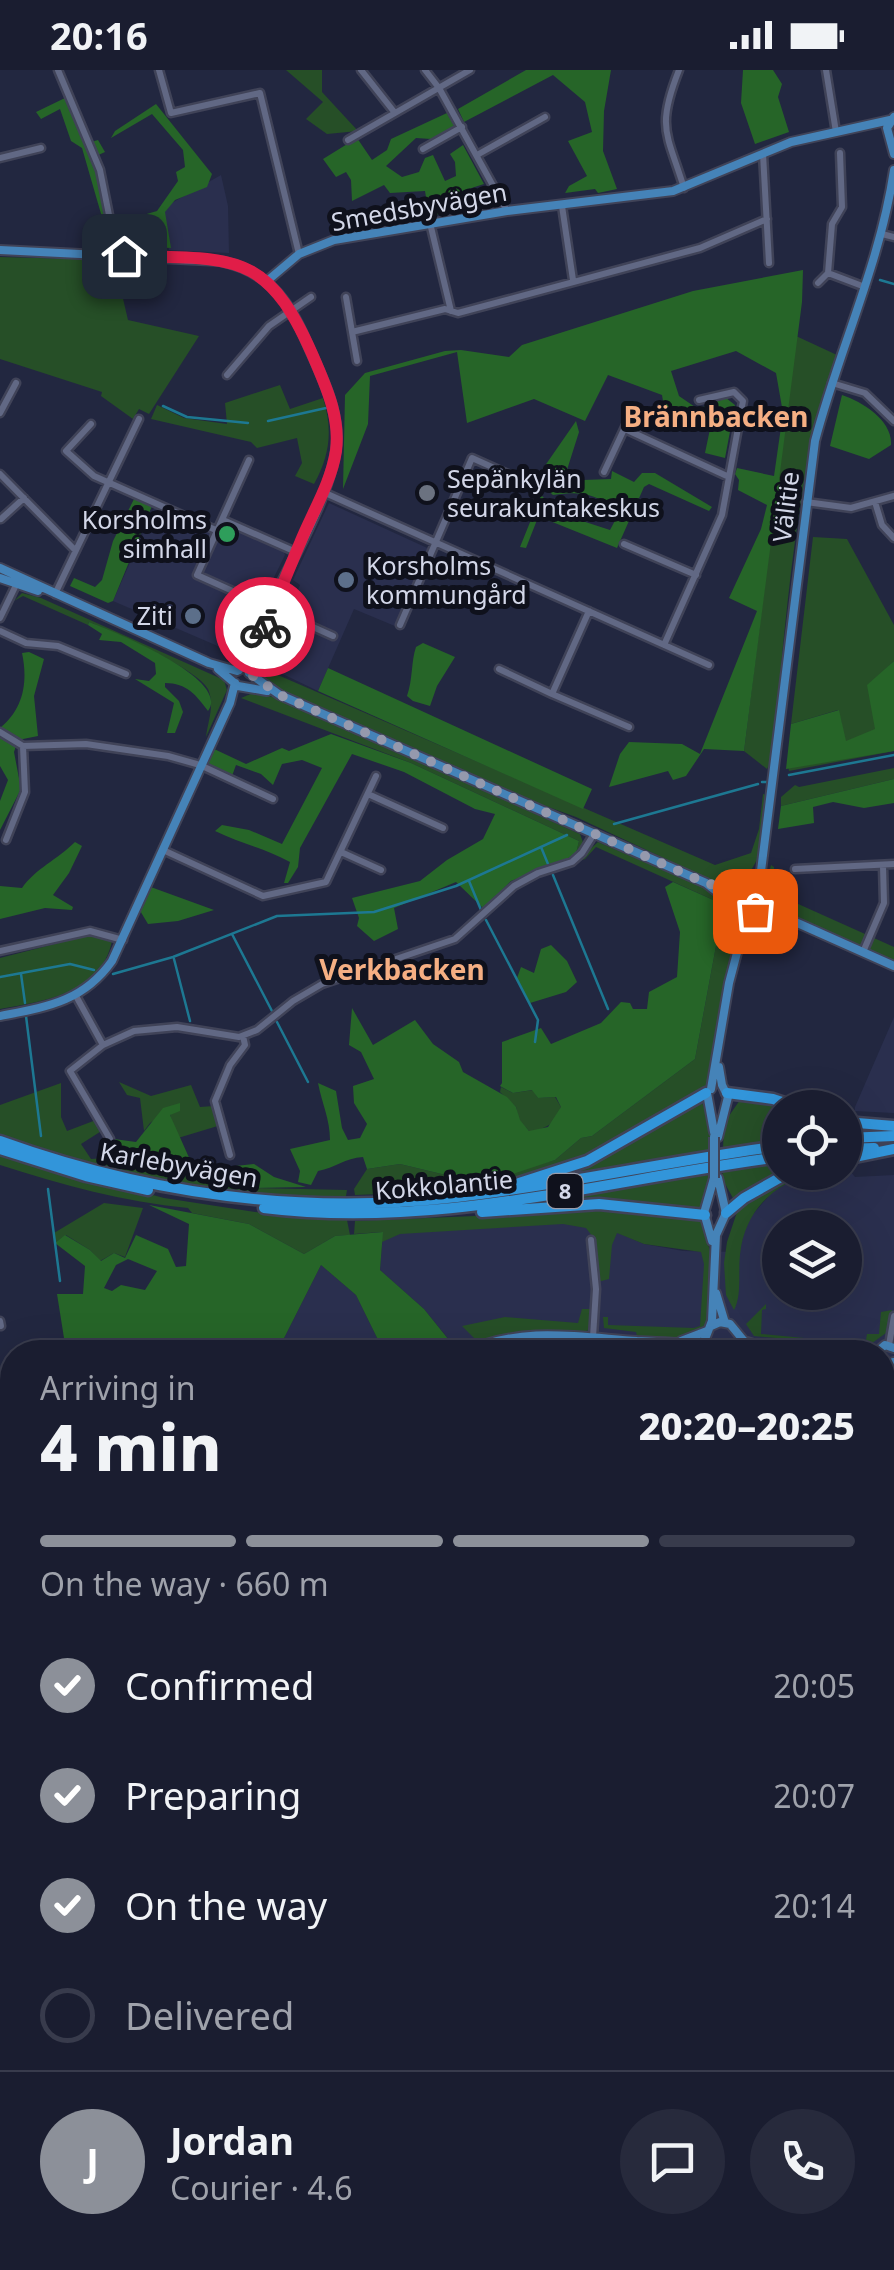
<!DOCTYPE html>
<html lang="en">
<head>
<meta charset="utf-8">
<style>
  :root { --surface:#1a1d30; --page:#272a3c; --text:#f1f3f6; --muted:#9fa2ab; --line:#383b4c; --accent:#8c9099 }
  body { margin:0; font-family:"Noto Sans",sans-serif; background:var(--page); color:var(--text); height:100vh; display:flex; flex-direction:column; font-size:38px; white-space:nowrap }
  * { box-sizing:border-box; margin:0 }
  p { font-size:32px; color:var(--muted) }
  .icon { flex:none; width:55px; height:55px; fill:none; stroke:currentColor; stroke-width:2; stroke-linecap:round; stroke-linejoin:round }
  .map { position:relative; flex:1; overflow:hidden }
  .sheet { position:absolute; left:0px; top:1270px; width:895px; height:930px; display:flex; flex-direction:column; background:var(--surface); border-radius:40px 40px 0 0; box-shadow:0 10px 40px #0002,0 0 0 2px var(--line) }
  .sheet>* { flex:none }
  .fabs { position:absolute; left:762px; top:1020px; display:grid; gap:20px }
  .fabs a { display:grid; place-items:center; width:100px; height:100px; border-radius:50%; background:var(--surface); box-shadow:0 10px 40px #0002,0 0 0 2px var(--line); font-size:50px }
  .pin { position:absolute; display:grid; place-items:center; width:85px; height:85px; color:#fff; margin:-42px; border-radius:20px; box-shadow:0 5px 15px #0006 }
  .courier { position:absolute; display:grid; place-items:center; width:100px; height:100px; margin:-50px; border:8px solid #e11d48; border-radius:50%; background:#fff; color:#222; box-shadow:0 2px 12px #0007 }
  .headline em { font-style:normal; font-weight:800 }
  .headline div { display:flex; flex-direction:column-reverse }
  .headline { display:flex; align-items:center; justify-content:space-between; height:170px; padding:0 40px }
  h1 { font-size:65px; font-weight:800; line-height:75px }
  .bar { display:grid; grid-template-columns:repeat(4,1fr); gap:15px 10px; align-content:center; height:120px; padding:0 40px }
  .bar i { height:12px; border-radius:8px; background:var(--line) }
  .bar .on { background:var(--accent) }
  .bar p { grid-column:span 4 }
  .line { display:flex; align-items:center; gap:25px; padding:0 40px; border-top:2px solid var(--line) }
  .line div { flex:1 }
  .round { display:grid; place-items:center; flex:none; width:105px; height:105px; border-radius:52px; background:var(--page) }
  ol { padding:0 40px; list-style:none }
  li { display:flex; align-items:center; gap:30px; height:110px }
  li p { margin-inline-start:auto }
  li .icon { padding:10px; border-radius:50%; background:var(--accent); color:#fff; stroke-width:4 }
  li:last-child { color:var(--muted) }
  li i { width:55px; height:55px; border:5px solid var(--line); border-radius:50% }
  .status { display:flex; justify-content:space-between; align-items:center; height:70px; padding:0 50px; background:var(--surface); direction:ltr }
  .status svg { height:28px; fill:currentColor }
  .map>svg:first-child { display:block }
</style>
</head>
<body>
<div class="status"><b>20:16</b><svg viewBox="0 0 49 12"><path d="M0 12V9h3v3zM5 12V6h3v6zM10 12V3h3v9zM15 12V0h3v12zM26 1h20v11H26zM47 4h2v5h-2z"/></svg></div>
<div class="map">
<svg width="894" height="2200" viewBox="0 0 894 2200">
  <rect width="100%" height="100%" fill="#222740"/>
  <path fill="#2a2f4e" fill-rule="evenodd" d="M221 105 228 136 229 183 169 180 161 139Z
    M329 433 436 482 402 559 354 539 318 621 266 596 300 515 293 510Z
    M156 434 219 462 224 452 283 479 285 485 247 562 227 580 113 531Z
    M894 947V1043L855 1041V1037Z
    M851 1102 855 1107 894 1105V1404H883L882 1282H602V1279L525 1277 498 1282H459L424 1239 380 1200 383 1162 583 1148 644 1174 683 1181 739 1182 747 1151 774 1120 804 1105ZM780 1158H845V1222H780Z
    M321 1195 356 1225 384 1282H277Z"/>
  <path fill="#264f27" d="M286 0H322V22L358 61 327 64 306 49 323 32Z
    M0 187 114 190 128 250 199 266 149 344 139 339 133 349 101 326 102 322 0 289Z
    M796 266 837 285C792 412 787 557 771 691L767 699 744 681Z
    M280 315 290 339 323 328C333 360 330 385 314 414L295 406 302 393 297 368 257 378 251 372 151 349 157 335 184 348 227 354 225 333Z
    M813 467 847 469 894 555V591L868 616 894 641V681L789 701 788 696 842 654 838 640 791 654Z
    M22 523 41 528 224 610 227 620 206 667C208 650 215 636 208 619 199 600 112 561 89 552L88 555 23 526 14 531Z
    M279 546 286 549 266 596 271 602 715 795 751 783 759 759 763 724 767 725 758 788 749 804 728 807 720 804 717 808 724 811 746 808 739 815 719 814 576 747 515 725 281 622 264 608 256 593Z
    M253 623 279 628 580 764 584 775 576 783 579 771 411 693 241 628Z
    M894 698V709L781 736V727L795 715 799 717Z
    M598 772 717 823 730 838 736 863 706 1016 699 1024C670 1041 642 1061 612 1076 528 1117 447 1121 355 1125L354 1119 367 1099 400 1094 475 1112 555 1090 581 1068 592 1066 695 989 721 849 720 833 596 777 585 789 576 792Z
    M771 795 774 797V809L767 820 894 877V891L771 835 773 830 765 818Z
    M86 866H101L112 871C101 924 44 931 0 939V888Z
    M119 1012 151 1026 191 1015 200 1037 214 1036 221 1055 178 1068 170 1045 180 1034 150 1053 144 1061 140 1028 127 1025Z
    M61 1013V1047L67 1061 96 1050 103 1060 81 1074 91 1089 118 1087 122 1096 219 1109 249 1118 347 1120 346 1126C227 1128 112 1104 0 1065V1035Z
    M501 1017 513 1023 533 1020 538 1028 555 1027 561 1037C555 1054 547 1058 530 1062L519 1050 516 1037 500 1022Z
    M740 1030 772 1032 789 1037 780 1038V1073L723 1079 724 1053Z
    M702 1032 712 1061 711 1081 549 1108 630 1073Z
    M0 1084 164 1128 255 1142 347 1150 350 1165 335 1166 304 1184 249 1154 192 1143 188 1138C124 1132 62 1115 0 1095Z
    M780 1092V1102L734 1130 723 1110 722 1099Z
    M710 1100 709 1121 700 1139 500 1138Z
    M805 1103H815C774 1112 744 1142 740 1185 738 1203 742 1225 734 1240L726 1225 724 1193 727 1172 738 1139 771 1117Z
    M104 1133 143 1138 125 1187 114 1183 100 1191 90 1180 66 1165 55 1173 54 1163Z
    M580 1137 701 1148 710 1181 707 1257 676 1269 637 1266 636 1262 604 1258 603 1247H608V1255L694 1258 700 1256 704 1194 701 1182 644 1174 617 1163 612 1175 609 1209 598 1212 593 1167 586 1158 563 1154 400 1164 382 1172V1162L354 1164 355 1151 475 1146Z
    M766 1234V1239L762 1240 761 1264 836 1271 840 1268 866 1270 867 1264H879L881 1242 892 1240 886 1263 868 1276 754 1266 746 1254Z
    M582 1239H592L591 1259 581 1263 535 1261 478 1272 462 1256 505 1247 578 1253Z"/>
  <path fill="#266528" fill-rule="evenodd" d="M526 0H611L604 41 603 81 617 119 598 123 595 119 565 123 569 116 587 106 568 71 592 62 585 32 553 5 464 52 458 39Z
    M743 0H773L782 14 778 27 789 62 755 74 741 33Z
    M65 28 84 74 98 70 105 82 94 87 112 154 157 141 178 111 176 102 185 97 183 80 152 44 111 68 115 61 156 34 212 104 207 117 175 130 165 142 171 178 149 177 148 169 143 167 137 174 108 168 82 78 71 71 60 39 41 49 36 42Z
    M447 43 455 57 431 69 416 68 386 96 402 107 419 102 425 88 433 85 445 111 456 106 455 92 450 84 463 75 484 114 453 124 456 141 429 146 425 121 390 123 384 115 352 131 351 110 346 102 336 107 323 89 357 68 372 90 387 80 391 69Z
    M803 200 802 232 744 681 704 679 686 706 673 710 668 701 609 717 620 684 629 672 682 674 700 684 757 541 729 528 761 459 767 435 738 420 739 410 735 404 737 398 774 406 783 343 776 303 736 281 671 301 679 326 698 339 726 328 735 335 725 388 705 383 710 359 684 353 665 343 662 325 608 305 585 351 534 329 467 353 457 282 370 306 368 354 343 419 345 325 365 303 445 281 461 280 509 287 522 275 693 221Z
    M842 325C863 332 893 351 891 375L869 389 830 376Z
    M576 351 579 362 566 403 583 410 611 409 612 401 634 412 642 403H655L712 437 709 441 649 414 644 417 617 478 545 449 537 450 526 478 520 477 541 425 549 433V440L558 443 564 440 567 446 610 460 619 443 616 437C590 424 583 421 553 425L539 413 542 400Z
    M134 429 152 436 113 531 108 533 70 516 74 508 95 517 102 510 113 471Z
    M89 552C113 561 232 609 208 641 196 625 187 613 165 613V617L179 631 183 642 175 663H167L174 633 135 609 149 611 156 604 155 593 121 572 99 570 102 564 88 555Z
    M423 573 455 587 437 616 430 636 413 631 407 626C413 609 411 591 416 577Z
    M29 582 44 589 34 626 38 666 18 670 14 682 21 719 0 760V731L8 710 0 696V658C24 639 28 611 22 583Z
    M894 591V681L786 699 791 654 839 640 846 671 875 659 867 615Z
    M328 598 592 719 583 739 318 621Z
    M331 664 411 693 579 771 576 783 561 793 511 811 484 839 456 812 394 838 398 859 374 871 357 856 359 848 352 828 420 811 447 790 483 769 495 744 475 739 404 702 352 684 300 778 298 797 288 813H284L290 792C265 778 239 773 215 761L222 755 249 760 282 774 322 698 302 690 282 694 273 715 261 704 236 695 232 706 206 693 212 678 246 694 282 678 289 681Z
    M894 709V733L864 738 833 732 813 737 814 753 778 759 781 736Z
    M75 772 82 776 69 803 53 825 73 837 72 840 45 838 0 849V816L22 818C35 799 58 789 75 772Z
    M673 812 720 833 721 849 695 989 592 1066 581 1068 555 1090 494 1110 475 1112 400 1094 367 1099 363 1087C345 1088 335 1098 318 1101L311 1115 298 1112 300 1101 290 1079 330 1070C330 1049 322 1034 318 1013L336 1021 342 1058 348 1070 360 1068 367 1054 354 1033 353 1016 374 1009 361 982 349 975 352 938 373 975 415 950 433 974 459 992 463 1002 507 1027 516 1037 520 1050 529 1061 548 1057 561 1037 556 1027 538 1028 532 1020 513 1023 500 1016 502 1013V972L541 958 551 974 601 953 621 932 630 933 633 939H647L649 922 677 907 680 862 665 817Z
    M148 816 214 840 178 851 148 854 139 839Z
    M551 875 567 891 577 912 566 922 530 933 517 908 521 897 534 903 541 879Z
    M180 1033V1041L170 1045 191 1092H202L207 1099 254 1094 274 1107 306 1117 249 1118 219 1109 122 1096 113 1075 114 1069 136 1072 163 1038Z
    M149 1135 249 1154 304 1184 335 1166 383 1162 380 1200 424 1239 457 1280 453 1282H384L356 1225 321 1195 277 1282H72L64 1268 57 1224H83L85 1196 55 1173 65 1165 90 1180 101 1191 114 1183 125 1188 136 1165 168 1179 176 1197 186 1196 189 1154ZM128 1189 157 1201 145 1220 121 1215 112 1221 104 1218 116 1195Z
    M0 1350 12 1361V1509L0 1510Z
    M12 1859V1943L0 1949V1860Z
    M12 1998V2188H703L694 2200H0V2160L12 2143C1 2109 0 2101 11 2066L0 2058V2012Z"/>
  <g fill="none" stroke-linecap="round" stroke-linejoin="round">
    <path stroke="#1d7892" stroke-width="2.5" d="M880 210 894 214
      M163 336 187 347 248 353
      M268 351 326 338
      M789 705 894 685
      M762 712H767
      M614 754 758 714
      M541 777 548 794
      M553 805 608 939
      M469 811 481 840
      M486 850 538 950 535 972
      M232 864 273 943
      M174 889 190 951
      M21 904 25 933
      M113 904 173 887 277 846 374 842 456 816 567 765
      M0 907 70 894 94 900
      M26 946 41 1066
      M277 952 308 1012
      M48 1119 60 1211
      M882 1610 888 1605
      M0 1885 11 1887
      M0 1918 4 1913
      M0 2026 12 2024
      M673 2200 677 2188"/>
    <defs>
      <path id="minor" d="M58 0 100 100 110 150 123 186
        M159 0 171 43 260 23 299 184
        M361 0 395 43
        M425 0 439 18 507 141
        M679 0C656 58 667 63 684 118
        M826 0 836 62
        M348 70 470 0
        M423 79 462 57
        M840 83 842 137 832 154 828 203 865 217
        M763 84 769 193
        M477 85 545 47
        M0 88 41 78
        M562 136 573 210
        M430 153 451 241
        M882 164 894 167
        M818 213 828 203
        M346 227 357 291
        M352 262 445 239 458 243 700 178 767 149
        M227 305 269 256 311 227
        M832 313 865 323 894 351
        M0 343 16 313
        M91 354 66 381 94 406 218 461
        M625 359 729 407
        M249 390 197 505 333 566
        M604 402 633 340
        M0 404 75 480
        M323 422 709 595
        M806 432 851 438 894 426
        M875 432 882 455 894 468
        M1 449 24 428
        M223 450 296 482
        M624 474 696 505
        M55 524 139 349
        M589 541 552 624 629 657
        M0 548 17 513
        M400 555 472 388 537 417
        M0 561 26 573 58 576 126 604
        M664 575 722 445 743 331 734 322 699 330
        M499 599 552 624
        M0 662 23 676 86 674 168 686 200 695 273 729
        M368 724 443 758
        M6 770 25 722 23 676
        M163 780 263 826 326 812 376 706
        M341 782 381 800
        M795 799 894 794
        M0 881 90 861 123 870
        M863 882 884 833 883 796
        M76 926 103 975
        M110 1069 70 1001 103 975 134 961 177 957 239 967 257 960 293 931 322 914 455 869 514 816 538 803 572 792 582 783 594 764
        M230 1085 215 1031 230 995 245 975 243 966
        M591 1170 596 1219 593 1267
        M0 1251 1 1256
        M889 1275 894 1246
        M882 1371 887 1296
        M882 1458 894 1459
        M0 1544 12 1541
        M882 1578 894 1599
        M882 1687 894 1667
        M882 1704 894 1712
        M12 1711V1743
        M0 1770 12 1767
        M882 1786 894 1771
        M0 1825 12 1822
        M882 1917 894 1895
        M882 1937 894 1943
        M882 2084 894 2090
        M882 2177 889 2167
        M749 2200 755 2188
        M868 2200 876 2188"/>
      <path id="major" d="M894 47 887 58 894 84
        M0 180 220 191C266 200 289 230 306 271 319 301 336 332 337 366 337 416 288 498 265 544 256 562 249 582 239 600
        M267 211 299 184 334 170 507 141 673 121 791 72 890 50
        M0 498 209 593 237 601
        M0 508 38 521
        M218 599 238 616 267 621
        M249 603 280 625 706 813 734 835 740 869
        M249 603 250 594 284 514
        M715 816C728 819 747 816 756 822L760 832 755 841 746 845 737 840
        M758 825 815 371C839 280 880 194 894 100
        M753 843 784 847 894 896
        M0 946C46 937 83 932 112 891L230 633 235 613
        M711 1019 729 913 743 860 751 844
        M707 1023 714 1062
        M718 1067 728 1027 722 1015 719 997
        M712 1171 704 1143 714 1108
        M716 1223 725 1253
        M711 1256 720 1252 730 1254 744 1271 766 1278
        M681 1271 707 1261
        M466 1282C521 1256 578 1267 637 1271 661 1272 684 1272 707 1278
        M711 1282 705 1269 712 1251 716 1165 726 1143 718 1108
        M735 1282 773 1279 824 1282
        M877 1282 885 1275 894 1278
        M882 1295 894 1292
        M634 2188 644 2200"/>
      <path id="highway" d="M727 1023 773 1029 800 1038
        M845 1052 894 1056
        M845 1068 894 1066
        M0 1071C147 1124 301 1145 457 1127 565 1115 672 1090 780 1076
        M0 1079 86 1106 148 1120
        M845 1079 874 1078
        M845 1089 894 1079
        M519 1113 587 1091 706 1023
        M264 1138C438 1160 609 1109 780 1087
        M482 1142 599 1134 705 1145
        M726 1143 744 1128 790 1102"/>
    </defs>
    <use href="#minor" stroke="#404358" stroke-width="11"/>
    <use href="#major" stroke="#404358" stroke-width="12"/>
    <use href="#highway" stroke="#404358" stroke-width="15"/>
    <use href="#minor" stroke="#616884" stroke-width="6"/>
    <use href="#major" stroke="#4583b8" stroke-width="8"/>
    <use href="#highway" stroke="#3295da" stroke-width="10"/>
    <defs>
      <path id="major-bridge" d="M714 1067V1108"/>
    </defs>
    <use href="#major-bridge" stroke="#404358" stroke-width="12" stroke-linecap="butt"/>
    <use href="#major-bridge" stroke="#4583b8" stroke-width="8"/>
  </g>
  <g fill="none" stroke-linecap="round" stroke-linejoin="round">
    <path stroke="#9599ad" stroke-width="10" stroke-dasharray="0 18" d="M265 557 250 594 249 603 280 625 706 813 733 820 751 819 759 829 755 841"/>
    <path stroke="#e11d48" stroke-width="12" d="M124 186C236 189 268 179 316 293 328 321 340 349 336 381 331 413 312 443 300 473 288 501 277 529 265 557"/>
  </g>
  <circle fill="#6b7280" stroke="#0f111c" stroke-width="4" cx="427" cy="423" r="10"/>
  <circle fill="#2e9e5b" stroke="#0f111c" stroke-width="4" cx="227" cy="464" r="10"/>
  <g fill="#5c6f8a" stroke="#0f111c" stroke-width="4">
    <circle cx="346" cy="510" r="10"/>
    <circle cx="193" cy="546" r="10"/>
  </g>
  <g text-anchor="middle" stroke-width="10" stroke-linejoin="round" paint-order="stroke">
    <rect fill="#0f111c" stroke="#989cab" stroke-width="2.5" x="547.5" y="1104" width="35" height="34" rx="8"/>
    <g font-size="22" font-weight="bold" fill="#d3d7e8">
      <text x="565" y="1129">8</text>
    </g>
    <g font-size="25" fill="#d3d7e8" stroke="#0f111c">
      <text transform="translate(419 137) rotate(-10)" y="9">Smedsbyvägen</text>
      <text transform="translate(786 437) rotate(-83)" y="9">Välitie</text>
      <text transform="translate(179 1095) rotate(10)" y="9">Karlebyvägen</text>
      <text transform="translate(444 1115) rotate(-5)" y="9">Kokkolantie</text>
    </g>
    <g font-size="25" fill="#d3d7e8" stroke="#0f111c" text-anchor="start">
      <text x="447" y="418">Sepänkylän<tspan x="447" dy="29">seurakuntakeskus</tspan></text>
      <text x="207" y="459" text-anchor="end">Korsholms<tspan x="207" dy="29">simhall</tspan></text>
      <text x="366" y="505">Korsholms<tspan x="366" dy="29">kommungård</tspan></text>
      <text x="173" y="555" text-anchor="end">Ziti</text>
    </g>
    <g font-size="28" font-weight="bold" fill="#f5af83" stroke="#0f111c">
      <text x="716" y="357">Brännbacken</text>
      <text x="402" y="910">Verkbacken</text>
    </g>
  </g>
</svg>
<div class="fabs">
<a><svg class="icon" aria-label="locate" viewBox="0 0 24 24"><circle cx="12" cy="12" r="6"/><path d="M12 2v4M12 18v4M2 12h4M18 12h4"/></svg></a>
<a><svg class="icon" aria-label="layers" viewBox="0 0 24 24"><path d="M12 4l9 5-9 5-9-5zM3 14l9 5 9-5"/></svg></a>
</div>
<div class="pin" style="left:755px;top:841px;background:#ea580c"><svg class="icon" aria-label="bag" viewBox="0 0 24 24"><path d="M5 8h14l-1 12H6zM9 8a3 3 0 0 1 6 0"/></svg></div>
<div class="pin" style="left:124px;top:186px;background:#1f2937"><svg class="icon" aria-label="home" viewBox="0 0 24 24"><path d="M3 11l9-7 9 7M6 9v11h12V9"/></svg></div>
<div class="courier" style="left:265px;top:557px"><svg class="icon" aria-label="bike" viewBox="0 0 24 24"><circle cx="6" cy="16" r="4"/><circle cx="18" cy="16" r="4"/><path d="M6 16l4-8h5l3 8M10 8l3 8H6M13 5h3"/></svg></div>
<section class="sheet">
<div class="headline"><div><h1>4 min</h1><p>Arriving in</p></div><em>20:20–20:25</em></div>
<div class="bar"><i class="on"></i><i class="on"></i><i class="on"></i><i></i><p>On the way · 660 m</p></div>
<ol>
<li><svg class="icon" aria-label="check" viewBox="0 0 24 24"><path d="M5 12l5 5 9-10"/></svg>Confirmed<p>20:05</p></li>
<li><svg class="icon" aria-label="check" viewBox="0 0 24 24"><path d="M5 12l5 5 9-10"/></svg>Preparing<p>20:07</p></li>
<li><svg class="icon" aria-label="check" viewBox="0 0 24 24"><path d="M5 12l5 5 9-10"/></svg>On the way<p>20:14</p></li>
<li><i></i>Delivered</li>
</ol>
<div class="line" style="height:180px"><b class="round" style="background:var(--accent);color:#fff">J</b><div><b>Jordan</b><p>Courier · 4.6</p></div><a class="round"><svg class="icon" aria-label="chat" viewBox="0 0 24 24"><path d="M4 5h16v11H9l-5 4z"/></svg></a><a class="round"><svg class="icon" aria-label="phone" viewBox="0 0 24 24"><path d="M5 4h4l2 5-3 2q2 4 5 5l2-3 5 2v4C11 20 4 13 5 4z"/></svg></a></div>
</section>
</div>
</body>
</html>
